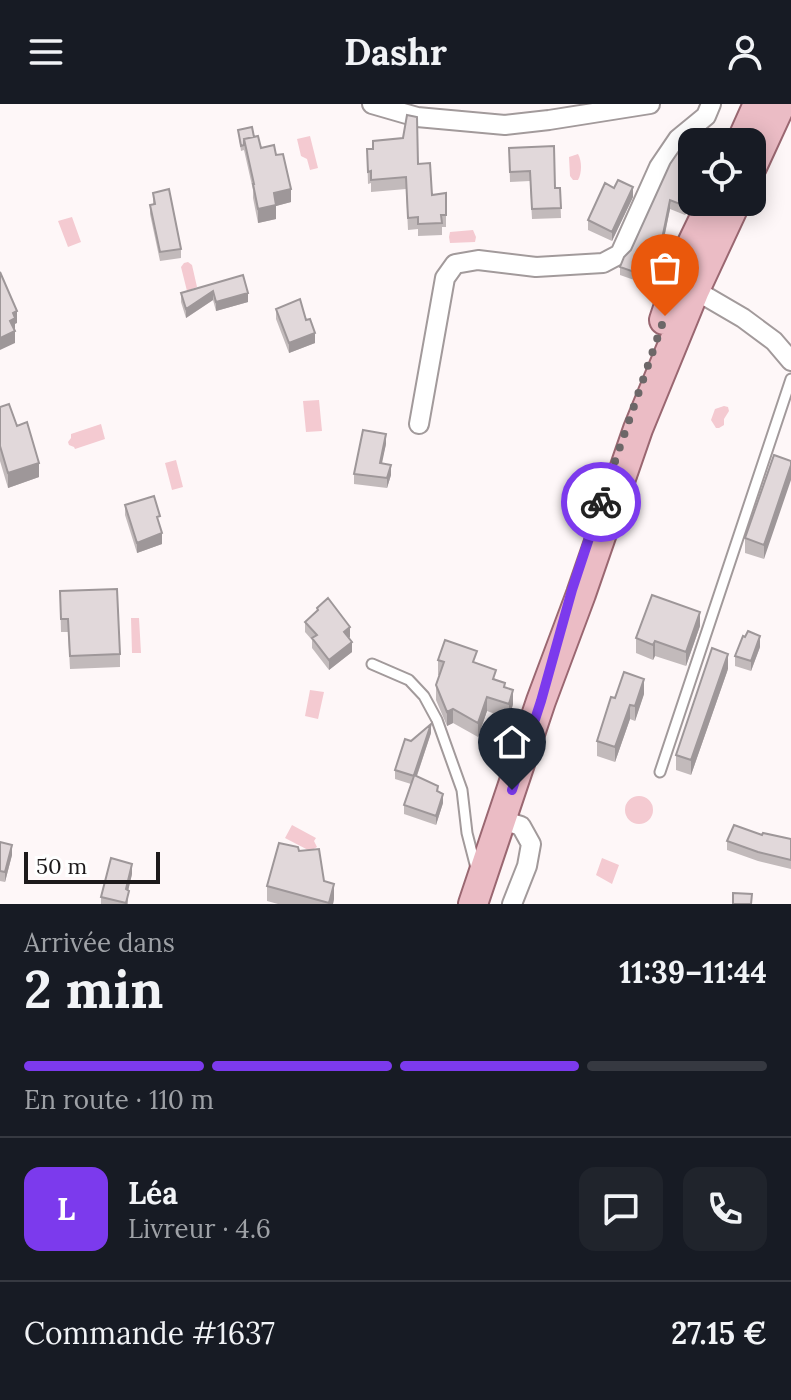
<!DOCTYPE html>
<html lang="fr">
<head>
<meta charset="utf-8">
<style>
  :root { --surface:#171b24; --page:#20242c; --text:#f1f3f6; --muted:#9ea1a6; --line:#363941; --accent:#7c3aed }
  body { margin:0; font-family:Lora,serif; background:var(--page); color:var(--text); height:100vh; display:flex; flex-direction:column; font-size:30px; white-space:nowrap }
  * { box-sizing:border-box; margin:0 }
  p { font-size:26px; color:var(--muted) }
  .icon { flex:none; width:44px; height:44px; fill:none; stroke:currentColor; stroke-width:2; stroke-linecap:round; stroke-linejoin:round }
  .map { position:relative; height:800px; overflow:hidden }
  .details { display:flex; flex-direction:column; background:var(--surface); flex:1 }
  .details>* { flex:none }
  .fabs { position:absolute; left:678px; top:24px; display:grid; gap:16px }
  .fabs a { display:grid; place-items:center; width:88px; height:88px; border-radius:16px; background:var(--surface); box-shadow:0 4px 20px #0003; font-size:40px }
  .scale { position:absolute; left:24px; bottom:20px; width:136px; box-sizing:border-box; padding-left:8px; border:4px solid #1d1a1b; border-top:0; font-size:22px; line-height:28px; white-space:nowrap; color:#1d1a1b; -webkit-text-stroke:6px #fff; paint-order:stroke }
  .pin { position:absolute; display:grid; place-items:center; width:68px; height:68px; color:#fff; margin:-82px -34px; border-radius:50% 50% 50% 0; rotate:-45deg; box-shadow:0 0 8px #0007 }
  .pin .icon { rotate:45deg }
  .courier { position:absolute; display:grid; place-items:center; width:80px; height:80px; margin:-40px; border:6px solid #7c3aed; border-radius:50%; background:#fff; color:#222; box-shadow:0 2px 10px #0007 }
  .overview em { font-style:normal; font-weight:700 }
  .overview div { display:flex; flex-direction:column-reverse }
  .overview { display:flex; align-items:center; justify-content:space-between; height:136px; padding:0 24px }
  h1 { font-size:52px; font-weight:700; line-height:60px }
  .bar { display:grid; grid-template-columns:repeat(4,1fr); gap:12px 8px; align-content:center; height:96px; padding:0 24px }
  .bar i { height:10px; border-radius:6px; background:var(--line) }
  .bar .selected { background:var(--accent) }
  .bar p { grid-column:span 4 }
  .line { display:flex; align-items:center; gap:20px; padding:0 24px; border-top:2px solid var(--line) }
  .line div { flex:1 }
  .round { display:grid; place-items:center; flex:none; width:84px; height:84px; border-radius:16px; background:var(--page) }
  header { display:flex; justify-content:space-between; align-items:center; height:104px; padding:0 24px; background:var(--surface); font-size:36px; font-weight:700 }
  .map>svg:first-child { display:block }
</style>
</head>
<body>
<header><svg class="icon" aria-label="menu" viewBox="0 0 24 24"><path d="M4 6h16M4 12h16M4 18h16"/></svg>Dashr<svg class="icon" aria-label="person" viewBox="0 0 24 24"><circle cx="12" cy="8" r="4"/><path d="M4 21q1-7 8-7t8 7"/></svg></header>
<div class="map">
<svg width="791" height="800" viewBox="0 0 791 800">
  <rect width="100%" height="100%" fill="#fef7f8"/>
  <path fill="#f4cad1" d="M310 32 318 64 310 66 307 55 301 52 297 35Z
    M578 50C582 57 582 69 578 76H573L570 72 569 53Z
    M72 113 81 138 68 143 58 117Z
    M473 126 476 133 475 138 450 139 449 133 450 128Z
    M188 158 192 161 197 183 187 187 181 163 184 159Z
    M319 296 322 327 306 328 303 297Z
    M724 302 728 303 729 307 724 315V321L719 324H716L711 316 715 305Z
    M101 320 105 335 75 345 74 343 69 341 68 338 71 334V330Z
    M176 356 183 383 172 386 165 359Z
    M131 514H139L141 549H132Z
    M310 586 324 588 318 615 305 612Z
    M625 706a14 14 0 1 1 28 0a14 14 0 1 1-28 0Z
    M292 721 316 734 314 737 317 743 310 747 285 734Z
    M602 754 619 761 612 780 596 771Z"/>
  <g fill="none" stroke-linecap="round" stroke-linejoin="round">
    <defs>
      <path id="service" d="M372 560 409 576 424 592 437 616 462 686 467 729 476 764
        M660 668 791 275"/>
      <path id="minor" d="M372 0 417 13 505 21 549 16 650 0
        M692 178 695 186 743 214 774 237 791 257
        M419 320 445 174 455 160 478 156 536 163 603 159 620 150 659 63 678 35 706 12 711 0
        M502 716 521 722 531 740 527 762 512 800"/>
      <path id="primary" d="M741 38 758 0
        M752 63 781 0
        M664 216 684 156 712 98
        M473 800 541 597 581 490 638 325 695 186 736 98"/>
    </defs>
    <use href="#service" stroke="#a29a9b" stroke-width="13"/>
    <use href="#minor" stroke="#a29a9b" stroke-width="22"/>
    <use href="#primary" stroke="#9a6771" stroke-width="32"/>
    <use href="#service" stroke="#fff" stroke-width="9"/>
    <use href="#minor" stroke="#fff" stroke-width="18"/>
    <use href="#primary" stroke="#ebbcc5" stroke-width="28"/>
  </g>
  <path fill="#c2babb" d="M238 26 254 33 261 44 276 51 291 98 276 102V115L258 119 253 94V86L244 46 241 47Z
    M509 44 555 84H560L561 114 532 115 530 77 510 78Z
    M367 45 418 60 432 91 446 89V123H442V131L418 132V125L408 126 406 85 371 88V79L368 80Z
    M690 56 684 70 692 73V94L685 111 670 105 663 140 668 151 660 171 641 164 637 177 620 171V163Z
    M614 84 633 93 612 137 588 126V116Z
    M153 89 181 145V154L160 157 150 110V101H153Z
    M243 171 248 198 216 207 213 196 186 214 181 198V189Z
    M276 205 315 239 289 249 276 215Z
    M0 303 17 322 39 373 8 384 0 357Z
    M386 340 381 360 391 371 387 384 354 380V370Z
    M774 351 764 455 745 449V434Z
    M125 401 160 422 162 440 137 449 125 411Z
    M60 487 120 550V563L70 565 68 528H61Z
    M317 504 350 533 349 534 352 548 329 566 312 544V536L305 528V518L317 507Z
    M700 522 686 562 655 552 653 556 636 549V534Z
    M760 543 751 567 735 562V552Z
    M438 556 477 560 505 583 513 600 509 615 487 607 478 633 453 619 447 622 436 596V581L439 571H438Z
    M728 565 691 671 676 666V651Z
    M644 590 635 617 630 615 615 658 597 652V637L615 594Z
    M431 629 417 672 438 688 443 699 436 721 404 710V701L411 680 395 675V666L411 637Z
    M762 731 791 735V765L758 757 727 746V737Z
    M0 738 12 751 5 778 0 777Z
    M299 747 324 777 334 795 333 800H278L267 797V782Z
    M132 770 128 786V800H101V793Z"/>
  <path fill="#9e9799" d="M690 47V56L681 77V68Z
    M633 83V93L612 137V128Z
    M291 85V98L276 102V115L258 119V105L274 89Z
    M692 86V94L685 111V102Z
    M670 96V105L661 148V140Z
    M668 142V151L660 171V163Z
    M641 155V164L637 177V169Z
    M213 187V196L186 214V205Z
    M248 189V198L216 207V198Z
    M17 207V219L15 220V226L10 217 13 209Z
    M15 227V239L0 246V234Z
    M315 229V239L289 249V239Z
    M386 330V340L380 369V359Z
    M39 359V373L8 384V369Z
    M391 361V371L387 384V374Z
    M791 361V376L764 455V441Z
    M162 429V440L137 449V439Z
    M700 508V522L686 562V548Z
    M350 523V533L344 538V528Z
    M760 532V543L751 567V557Z
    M655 537V552L653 556V541Z
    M352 538V548L329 566V556Z
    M728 550V565L691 671V656Z
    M644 575V590L635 617V602Z
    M513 586V600L509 615V600Z
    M487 593V607L478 633V619Z
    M630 601V615L615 658V643Z
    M453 605V619L447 622V608Z
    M431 620V629L414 680V671Z
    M443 690V699L436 721V712Z
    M12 741V751L5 778V768Z
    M132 760V770L126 796V785Z
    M334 780V795L333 800H329Z"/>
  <path fill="#e1d8da" stroke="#9e9799" stroke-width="2" d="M407 11 417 13 418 60 430 59 432 91 446 89V111H441L442 119 418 120V113L408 114 406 73 371 76V67L368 68 367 45H373V37L403 34Z
    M252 23 254 33 244 35V41L241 42 238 26Z
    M258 32 261 44 274 41 276 51 283 50 291 85 274 89 276 101 258 105 253 80H254L244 35Z
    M554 42 555 84H560L561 104 532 105 530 67 510 68 509 44Z
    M681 44 690 47 681 68 692 73V86L685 102 670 96 661 140 668 142 660 163 641 155 637 169 620 163 624 153 631 146 670 60Z
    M618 76 633 83 612 128 588 116 605 79 614 84Z
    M169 85 181 145 160 148 150 101 155 100 153 89Z
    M0 168 17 207 13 209 15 214 10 217 15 227 0 234Z
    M243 171 248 189 216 198 213 187 186 205 181 189Z
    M300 195 306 216 310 215 315 229 289 239 276 205Z
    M9 300 17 322 27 318 39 359 8 369 0 342V303Z
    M363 326 386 330 380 359 391 361 387 374 354 370Z
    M774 351 791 357V361L764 441 745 434Z
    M154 392 160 412 157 413 162 429 137 439 125 401Z
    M117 485 120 550 70 552 68 515H61L60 487Z
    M652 491 700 508 686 548 655 537 653 541 636 534Z
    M328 494 350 523 344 528 352 538 329 556 312 534 317 531 305 518 318 506 317 504Z
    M748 527 760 532 751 557 735 552 743 532 745 533Z
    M445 536 477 547 473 558 496 566 493 575 505 579 504 583 513 586 509 600 487 593 478 619 453 605 447 608 436 581 444 558 438 556Z
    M712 544 728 550 691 656 676 651Z
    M624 568 644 575 635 602 630 601 615 643 597 637 611 593 615 594Z
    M431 620 414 671 438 682 437 687 443 690 436 712 404 701 414 672 395 666 405 635 411 637Z
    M734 721 762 731 763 729 791 735V756L758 748 727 737Z
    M0 738 12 741 5 768 0 767Z
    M279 739 298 743 299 747 319 745 324 777 334 780 329 799 267 782Z
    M111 754 132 760 126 785 129 787 126 799 101 793Z
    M733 789 752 790 751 800H733Z"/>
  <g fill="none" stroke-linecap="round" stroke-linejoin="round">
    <path stroke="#6c6768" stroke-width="8" stroke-dasharray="0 14.4" d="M601 398 665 212"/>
    <path stroke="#7c3aed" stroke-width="10" d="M512 686 541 597 572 486 601 398"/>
  </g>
</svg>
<div class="fabs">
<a><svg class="icon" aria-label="locate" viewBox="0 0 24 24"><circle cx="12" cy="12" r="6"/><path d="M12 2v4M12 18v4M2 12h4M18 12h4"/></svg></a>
</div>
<div class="scale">50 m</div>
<div class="pin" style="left:665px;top:212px;background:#ea580c"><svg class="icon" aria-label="bag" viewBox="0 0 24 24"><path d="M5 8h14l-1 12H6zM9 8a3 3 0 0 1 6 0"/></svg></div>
<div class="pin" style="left:512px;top:686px;background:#1f2937"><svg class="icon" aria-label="home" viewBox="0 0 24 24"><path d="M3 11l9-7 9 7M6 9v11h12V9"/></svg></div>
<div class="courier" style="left:601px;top:398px"><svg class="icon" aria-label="bike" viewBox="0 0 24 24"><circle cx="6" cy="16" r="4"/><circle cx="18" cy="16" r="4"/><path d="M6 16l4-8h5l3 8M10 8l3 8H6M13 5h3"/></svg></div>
</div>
<section class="details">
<div class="overview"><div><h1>2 min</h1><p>Arrivée dans</p></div><em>11:39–11:44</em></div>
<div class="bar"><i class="selected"></i><i class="selected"></i><i class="selected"></i><i></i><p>En route · 110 m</p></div>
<div class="line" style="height:144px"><b class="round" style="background:var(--accent);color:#fff">L</b><div><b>Léa</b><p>Livreur · 4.6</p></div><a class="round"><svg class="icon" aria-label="chat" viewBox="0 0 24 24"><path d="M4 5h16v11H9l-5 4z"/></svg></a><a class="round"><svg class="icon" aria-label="phone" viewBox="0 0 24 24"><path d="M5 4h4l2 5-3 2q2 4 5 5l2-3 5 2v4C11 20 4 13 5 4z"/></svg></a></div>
<div class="line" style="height:104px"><div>Commande #1637</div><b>27.15 €</b></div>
</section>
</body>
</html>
